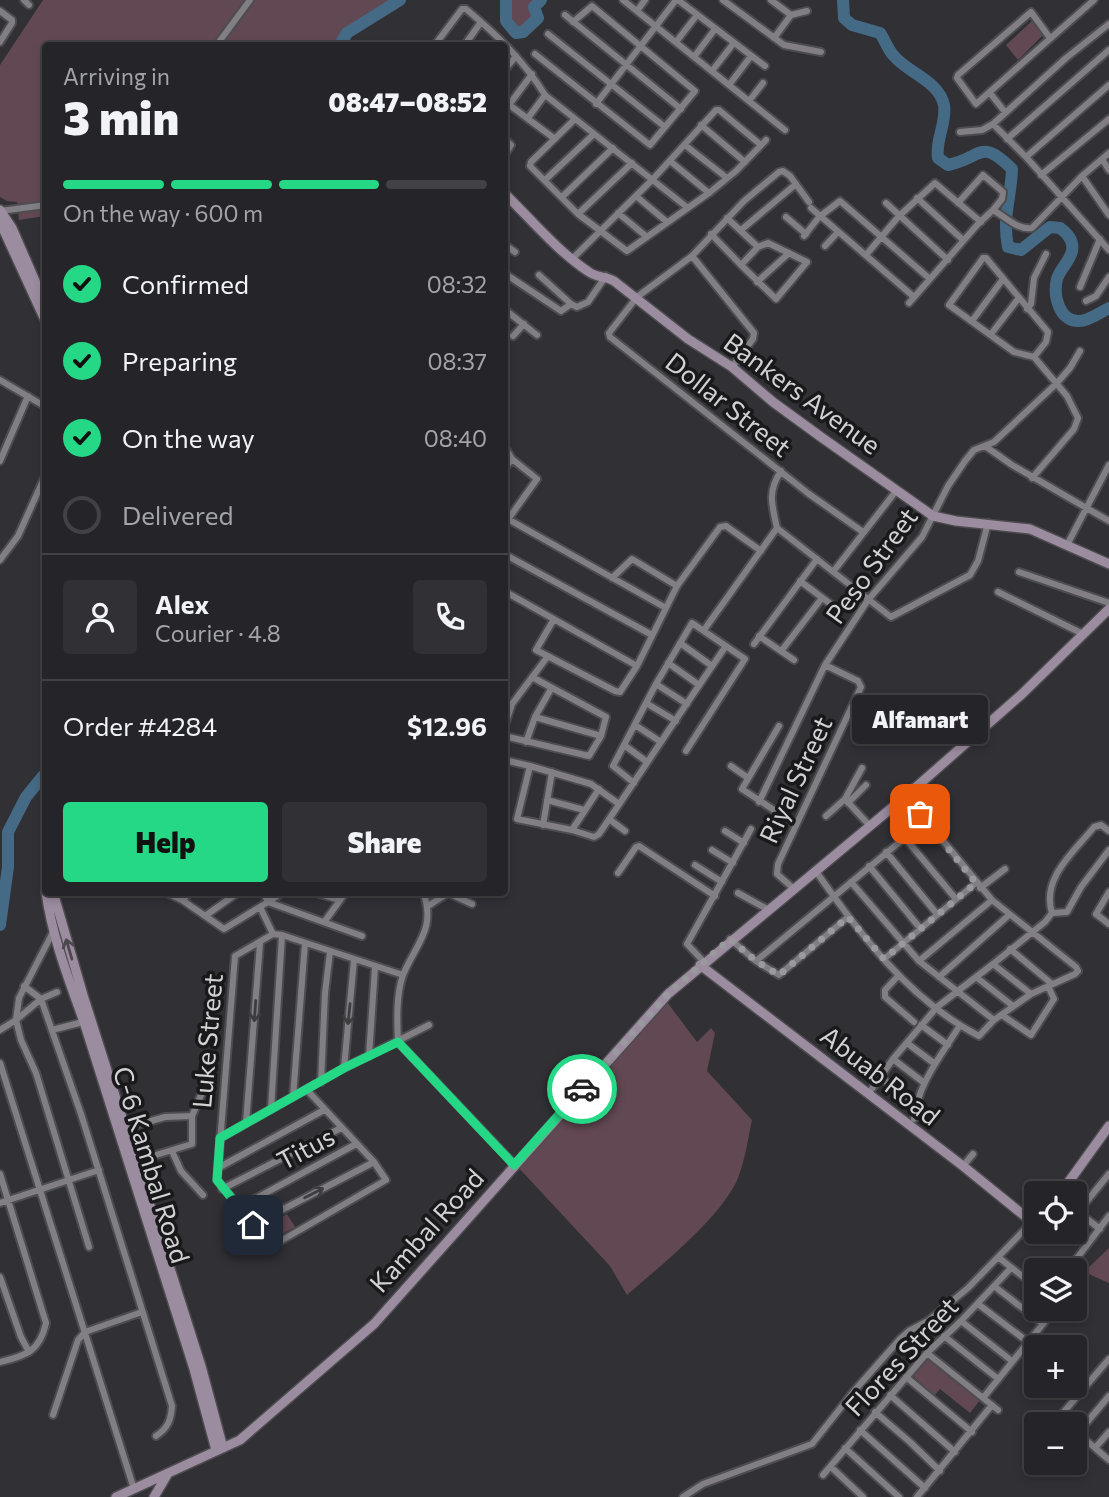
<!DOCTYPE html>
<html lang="en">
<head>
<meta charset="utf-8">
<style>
  :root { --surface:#252428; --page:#313034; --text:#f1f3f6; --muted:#a3a4a8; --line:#424145; --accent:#24d886 }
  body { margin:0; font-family:Commissioner,sans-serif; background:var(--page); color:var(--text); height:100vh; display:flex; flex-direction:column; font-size:26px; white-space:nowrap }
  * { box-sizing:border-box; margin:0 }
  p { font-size:23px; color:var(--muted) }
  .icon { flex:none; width:38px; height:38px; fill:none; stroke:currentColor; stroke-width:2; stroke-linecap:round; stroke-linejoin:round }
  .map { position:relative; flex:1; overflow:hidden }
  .sheet { position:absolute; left:42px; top:42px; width:466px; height:854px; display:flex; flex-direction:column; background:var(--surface); border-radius:7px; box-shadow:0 4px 10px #0003,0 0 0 2px var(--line) }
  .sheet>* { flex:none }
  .buttons { position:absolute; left:1024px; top:1181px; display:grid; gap:14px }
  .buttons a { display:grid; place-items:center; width:63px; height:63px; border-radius:7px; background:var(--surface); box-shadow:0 4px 10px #0003,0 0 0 2px var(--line); font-size:35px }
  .pin { position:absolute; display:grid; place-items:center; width:60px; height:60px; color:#fff; margin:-30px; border-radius:14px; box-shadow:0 4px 10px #0006 }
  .courier { position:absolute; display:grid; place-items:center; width:70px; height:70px; margin:-35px; border:5px solid #24d886; border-radius:50%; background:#fff; color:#222; box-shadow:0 2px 9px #0007 }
  .bubble { position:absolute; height:49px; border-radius:7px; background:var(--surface); box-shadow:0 4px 10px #0003,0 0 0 2px var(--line); font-size:23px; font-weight:800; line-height:49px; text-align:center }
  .headline em { font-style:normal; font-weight:800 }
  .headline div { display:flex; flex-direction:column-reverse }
  .headline { display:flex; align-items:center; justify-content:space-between; height:119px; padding:0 21px }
  h1 { font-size:46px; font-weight:800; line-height:52px }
  .bar { display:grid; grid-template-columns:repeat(4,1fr); gap:10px 7px; align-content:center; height:84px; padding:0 21px }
  .bar i { height:9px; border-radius:5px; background:var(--line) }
  .bar .current { background:var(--accent) }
  .bar p { grid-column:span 4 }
  .line { display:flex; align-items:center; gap:18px; padding:0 21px; border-top:2px solid var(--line) }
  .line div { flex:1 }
  .round { display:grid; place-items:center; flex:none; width:74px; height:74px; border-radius:7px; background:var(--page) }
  ol { padding:0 21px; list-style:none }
  li { display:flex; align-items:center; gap:21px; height:77px }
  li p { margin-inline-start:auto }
  li .icon { padding:7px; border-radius:50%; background:var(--accent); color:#111; stroke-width:4 }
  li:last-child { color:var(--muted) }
  li i { width:38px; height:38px; border:4px solid var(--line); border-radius:50% }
  .button { display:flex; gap:14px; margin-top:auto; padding:14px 21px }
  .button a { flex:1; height:80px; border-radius:7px; background:var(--accent); color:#111; font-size:28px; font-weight:800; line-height:80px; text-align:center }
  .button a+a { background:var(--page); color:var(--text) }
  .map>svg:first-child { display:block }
</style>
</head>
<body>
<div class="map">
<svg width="1109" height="1497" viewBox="0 0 1109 1497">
  <rect width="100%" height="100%" fill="#313035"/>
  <path fill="#624852" d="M43 0H400L348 33 339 45 46 46 45 216 19 220 17 202 7 201 0 197V65Z
    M506 0H541L534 7 538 18 523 32 516 33 506 21Z
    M1032 21 1043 35 1018 60 1006 45Z
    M664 998 697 1042 711 1028 715 1033 707 1071 752 1120C748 1139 745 1160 738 1178 722 1217 659 1267 627 1295L610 1266 516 1165Z
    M287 1214 295 1227 270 1240 263 1227Z
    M1109 1248V1283L1084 1272Z
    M927 1356 980 1400 970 1413 940 1389 934 1396 910 1373Z"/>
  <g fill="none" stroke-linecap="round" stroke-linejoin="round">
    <path stroke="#456a85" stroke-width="12" d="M506 0V21L516 33 523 32 538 18 534 7 541 0
      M843 0 844 18 852 25 880 33C885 40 888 50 894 56 908 73 939 81 944 105 947 123 935 140 938 158L948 165C982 158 980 137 1012 169 1011 199 1002 216 1008 247L1021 250 1050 227 1060 228C1067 233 1074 241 1072 251 1070 261 1060 269 1057 279 1053 295 1059 322 1079 321 1089 321 1101 312 1109 308
      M339 46 347 33 400 0
      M0 925 8 867V832L26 797 43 776H46"/>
    <defs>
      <path id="street" d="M24 0 29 5
        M623 0 785 130
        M678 0 765 66
        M723 0 784 45 821 52
        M771 0 791 15
        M0 11 12 20V23L0 42
        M637 11 645 0
        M565 15 681 109
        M791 15 807 11
        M548 34 665 127
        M774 38 791 15
        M1050 38 1031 12 958 75 957 78 976 104 1094 0
        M676 42 697 15
        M216 46 250 0
        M434 46 462 9H466C497 35 524 61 545 95L688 208
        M464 46 481 22
        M535 54 650 145 695 91 592 6 573 22
        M694 57 715 29
        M504 71 516 56
        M712 71 733 44
        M729 85 751 56
        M990 93 1005 112
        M504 101 555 139
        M749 101 763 83
        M596 104 676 0
        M509 105 532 74
        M528 118 545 95
        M575 119 531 162 530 166 578 214 627 251 709 193 736 171 766 140
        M993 124 1026 157 1109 250
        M701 125 745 162
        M960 132 982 130 993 124 1066 58 1109 24
        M504 138 511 145 504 156
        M1007 139 1109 50
        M685 145 727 178
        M1026 157 1109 85
        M1102 159 1109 170
        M670 161 709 193
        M1041 175 1109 119
        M1082 176 1109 215
        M545 180 594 134
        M636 196 667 222
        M562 197 613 148
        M917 198 963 240
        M809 202 790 176 783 171 779 172 744 201 692 256 637 297 609 333 610 337 809 494 863 532
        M886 203 948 260
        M811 208 914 297
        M993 210C1006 217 1017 230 1032 228L1082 176 1109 153
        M0 211 46 205
        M618 213 647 237
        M578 214 632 163
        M786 217 806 234
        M727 218 758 247
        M741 230 796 184
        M711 234 741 265
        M804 236 819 217 840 201 930 279
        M768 243 807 262 776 299 741 265 758 247Z
        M504 244 515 252
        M825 246 838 232
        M866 255 899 216 935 183 981 222
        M692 256 754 333 753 339 732 367
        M572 259 653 179 716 110H719L761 145
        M504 273 561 311 571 304 577 307 588 302 606 276
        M539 275 571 304
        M757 282 789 253
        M1080 287 1100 239
        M1086 301 1096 296 1109 277
        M909 303 978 224 993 210 1002 199 1003 192 983 175 958 203
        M504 309 537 335
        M1027 309 1031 304 1034 278 1046 254
        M972 321 1003 279
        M991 334 1018 299
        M513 336 524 324
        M0 380 46 407
        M504 446 512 459 537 479 504 525
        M985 446 1012 465 1109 521
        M0 461 28 396
        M504 469 512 459
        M781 471C767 492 772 505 777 528L891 617 970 575 978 561 988 523
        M1032 478 1074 429 1078 418 1067 396 1034 357 1014 352 949 305 983 258H986L1048 332 1046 342 1034 357
        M508 519 666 608
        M1067 545 1109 465
        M504 554 652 635
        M0 560 18 536 46 474
        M833 572 896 491
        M1019 572 1109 603
        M612 578 632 559 677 586
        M800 581 836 608
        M504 591 637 666
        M998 592 1083 634
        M554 619 536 650 615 691 620 692 637 666 677 586 720 527 726 526 761 551
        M704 630 777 528
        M759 636 794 660
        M680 643 712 666
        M754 644 817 559
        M782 650 822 598
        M668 663 699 685
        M656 684 687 704
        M646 703 676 721
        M535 717 601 736
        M635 725 661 742
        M779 726 742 789 795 824
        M504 728 512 704 548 656
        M504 736 589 756 601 736 606 717 532 677
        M526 742 535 717 551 689
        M624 745 647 762
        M504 760 530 766
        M731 766 748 778
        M634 783 613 766 656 684 692 623 745 659 686 751
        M845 799 862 768
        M547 800 584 810
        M759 802 825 665 868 600 922 537 948 486 965 461 974 450 994 442 1057 383 1070 368 1080 351
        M848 803 866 785
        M619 804 591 784 530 766 517 819 572 830 594 837 599 834C642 771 683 708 726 646
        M826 816 845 799 870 826
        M609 819 625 831
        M543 825 552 772
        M572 830 599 789
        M725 831 744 843
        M905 838 956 899
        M712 850 733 863
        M886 852 937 914
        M695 865 722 882
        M869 866 920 928
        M815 870C859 933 909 1000 979 1036L994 1020 1031 994 1075 974 1078 971 1076 967 992 900 906 796
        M618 873 636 847 639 846 715 896
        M851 882 919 961 994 1020
        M793 888 777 874 778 864 861 687 858 681 825 665
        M980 888 1005 869
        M191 892 182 900 224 929 268 902 362 936
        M263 892 268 902 283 892
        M313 892 340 900
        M423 892C437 929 415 945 403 975 396 995 397 1021 398 1042L515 1165
        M1109 892 1096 914 1109 924
        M738 893 767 909
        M169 894 182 900
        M428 906 448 893 472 904
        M260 907 273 934
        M1052 913C1041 878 1074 852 1094 827L1101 825 1109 831
        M1052 913 1067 912 1081 887 1109 850
        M205 916 239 892
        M325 921 346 892
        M53 932 19 998 16 1020 21 1040 36 1073 89 1247
        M730 939 756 961 779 975 848 917
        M1010 949 1052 984
        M884 959 976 883
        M756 961 925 821
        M919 961 992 900
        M704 962 687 944 751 829
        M993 964 1031 994
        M898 976 885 990V997L914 1022
        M939 977 1009 915
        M976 977 1013 1006
        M24 986 41 999 57 992
        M1002 1015 1031 1035 1054 999 1048 986
        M921 1025 948 1045
        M0 1030 16 1020 41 999 81 1114 172 1406C171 1420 168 1428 156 1436
        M52 1030 87 1021
        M907 1043 935 1064
        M369 1056 375 967
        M893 1059 923 1082
        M0 1063 134 1489
        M344 1068 354 960
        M880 1077 916 1104
        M321 1082 325 993 330 952
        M307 1090 374 1162 386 1180 272 1246 217 1180 235 956 273 934 282 935 403 975
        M871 1090 893 1059 937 1007 993 964 1045 922 1052 913
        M293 1097 305 943
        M271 1109 282 935
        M914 1119C918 1083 941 1056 960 1025
        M246 1123 260 943
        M123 1129 165 1117 192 1116 201 1095 205 1069
        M220 1138 344 1068 429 1025
        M172 1151 181 1171 203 1195
        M136 1161 192 1144V1116
        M963 1166 973 1154
        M218 1168 324 1110
        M0 1174 46 1323C40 1351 26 1356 0 1362
        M222 1189 341 1128
        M0 1203 99 1170
        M238 1208 356 1144
        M1074 1209 1100 1229
        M1078 1212 1109 1174
        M253 1225 374 1162
        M998 1257 1036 1287
        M1074 1262 1109 1216
        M0 1277 21 1337 29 1352
        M994 1286 1043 1324
        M978 1304 1028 1342
        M961 1321 1012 1361
        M944 1336 997 1378
        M927 1353 998 1410
        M906 1377 972 1432
        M890 1395 955 1452
        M983 1398 1055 1309
        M875 1412 910 1442 940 1471
        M53 1415 78 1340 85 1332 142 1312
        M1068 1424 1062 1419V1414L1109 1359
        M860 1430 925 1488
        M1074 1430 1109 1460
        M1078 1433 1109 1396
        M845 1448 899 1497
        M1095 1448 1109 1432
        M831 1467 863 1497
        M823 1475 927 1353 961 1321 1011 1268
        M683 1497 703 1484 812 1444 854 1391 900 1339 909 1331 928 1321 968 1288 1032 1222
        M917 1497 992 1405"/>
      <path id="secondary" d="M504 193C531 219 557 251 589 272 597 278 606 276 614 281L688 339 732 367 773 402 821 437 933 516 956 521 1030 529 1109 564
        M0 210 12 228 46 306
        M0 222 46 322
        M46 862V892
        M46 892C52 937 69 980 84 1022L194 1369 216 1450
        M53 892 83 995 201 1366 223 1448
        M700 965 963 1166 1032 1222 1036 1218
        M1060 1194 1109 1126
        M116 1497 240 1440 374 1324 668 994 906 796 1022 694 1109 609
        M154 1497 167 1475"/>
    </defs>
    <use href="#street" stroke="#4d4c50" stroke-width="10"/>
    <use href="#secondary" stroke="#4d4c50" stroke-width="12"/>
    <use href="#street" stroke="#817f84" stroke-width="6"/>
    <use href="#secondary" stroke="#9c8c9f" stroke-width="9"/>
  </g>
  <defs><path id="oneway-shaft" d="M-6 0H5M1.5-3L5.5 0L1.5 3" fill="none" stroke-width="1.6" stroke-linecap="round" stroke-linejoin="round" transform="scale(1.75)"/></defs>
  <use stroke="#4d4750" href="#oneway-shaft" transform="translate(69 949) rotate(-106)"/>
  <g stroke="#3d3d40">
    <use href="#oneway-shaft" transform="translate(255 1011) rotate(94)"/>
    <use href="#oneway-shaft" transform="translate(349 1014) rotate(96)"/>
    <use href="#oneway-shaft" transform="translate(314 1193) rotate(-27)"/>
  </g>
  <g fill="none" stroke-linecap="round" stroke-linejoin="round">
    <path stroke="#9a999d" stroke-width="7" stroke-dasharray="0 12.6" d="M582 1089 668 994 730 939 756 961 779 975 848 917 884 959 976 883 920 814"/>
    <path stroke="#24d886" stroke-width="9" d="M253 1225 217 1180 220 1138 344 1068 398 1042 514 1165 582 1089"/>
  </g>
  <g text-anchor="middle" stroke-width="7" stroke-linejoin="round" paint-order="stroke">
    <g font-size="26" fill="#d2d2d5" stroke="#19191b">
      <text transform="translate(802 394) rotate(36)" y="9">Bankers Avenue</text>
      <text transform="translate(728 405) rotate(38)" y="9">Dollar Street</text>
      <text transform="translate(872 566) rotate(-54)" y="9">Peso Street</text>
      <text transform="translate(796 780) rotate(-65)" y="9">Riyal Street</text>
      <text transform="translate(208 1041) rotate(-85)" y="9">Luke Street</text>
      <text transform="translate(880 1076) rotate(38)" y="9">Abuab Road</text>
      <text transform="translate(306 1149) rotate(-28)" y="9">Titus</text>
      <text transform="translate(151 1165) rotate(73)" y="9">C-6 Kambal Road</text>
      <text transform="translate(427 1231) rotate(-48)" y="9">Kambal Road</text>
      <text transform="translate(902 1357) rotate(-47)" y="9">Flores Street</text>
    </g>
  </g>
</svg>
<div class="buttons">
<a><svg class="icon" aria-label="locate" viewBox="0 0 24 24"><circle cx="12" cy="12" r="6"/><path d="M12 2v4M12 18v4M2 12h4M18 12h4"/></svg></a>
<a><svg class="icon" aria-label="layers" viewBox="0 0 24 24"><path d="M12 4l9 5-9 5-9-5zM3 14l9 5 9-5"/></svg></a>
<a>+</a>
<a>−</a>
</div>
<div class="pin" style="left:920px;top:814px;background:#ea580c"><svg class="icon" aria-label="bag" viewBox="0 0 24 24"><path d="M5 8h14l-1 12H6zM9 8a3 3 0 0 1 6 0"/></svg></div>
<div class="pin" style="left:253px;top:1225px;background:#1f2937"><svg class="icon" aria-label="home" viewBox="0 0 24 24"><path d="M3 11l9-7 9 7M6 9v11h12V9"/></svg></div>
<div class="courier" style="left:582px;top:1089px"><svg class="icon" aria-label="car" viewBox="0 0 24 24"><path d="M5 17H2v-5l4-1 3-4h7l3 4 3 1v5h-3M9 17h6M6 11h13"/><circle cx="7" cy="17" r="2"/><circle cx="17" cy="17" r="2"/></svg></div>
<div class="bubble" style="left:852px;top:695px;width:136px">Alfamart</div>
<section class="sheet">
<div class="headline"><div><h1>3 min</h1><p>Arriving in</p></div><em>08:47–08:52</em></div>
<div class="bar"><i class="current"></i><i class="current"></i><i class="current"></i><i></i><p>On the way · 600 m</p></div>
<ol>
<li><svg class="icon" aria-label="check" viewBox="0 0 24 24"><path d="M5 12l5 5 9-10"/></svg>Confirmed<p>08:32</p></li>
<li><svg class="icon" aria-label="check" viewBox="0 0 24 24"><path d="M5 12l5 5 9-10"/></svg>Preparing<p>08:37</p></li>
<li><svg class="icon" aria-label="check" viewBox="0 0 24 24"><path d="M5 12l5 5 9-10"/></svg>On the way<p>08:40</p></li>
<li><i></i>Delivered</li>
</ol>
<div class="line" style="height:126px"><a class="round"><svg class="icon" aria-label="person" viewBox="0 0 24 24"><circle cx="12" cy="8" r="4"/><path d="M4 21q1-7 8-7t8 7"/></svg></a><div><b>Alex</b><p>Courier · 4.8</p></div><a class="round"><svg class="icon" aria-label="phone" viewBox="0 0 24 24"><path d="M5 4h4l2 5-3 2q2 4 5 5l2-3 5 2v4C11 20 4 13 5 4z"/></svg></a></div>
<div class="line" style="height:91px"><div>Order #4284</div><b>$12.96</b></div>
<div class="button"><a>Help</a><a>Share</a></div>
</section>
</div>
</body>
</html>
